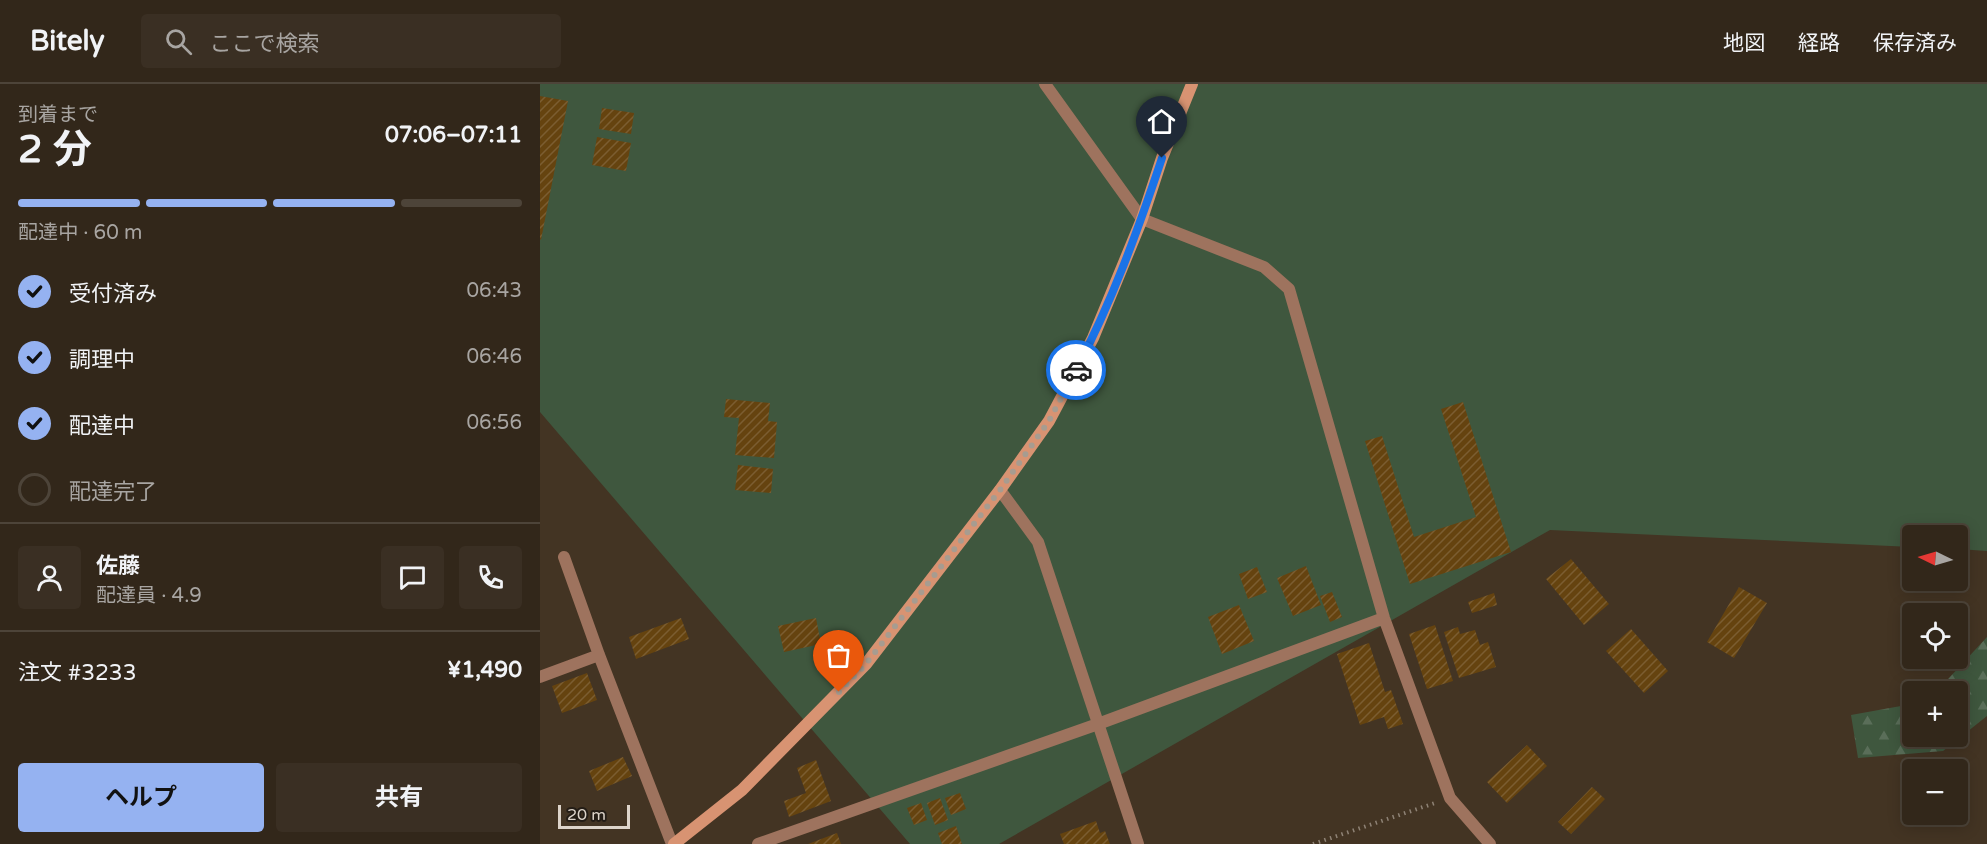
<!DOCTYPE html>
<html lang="ja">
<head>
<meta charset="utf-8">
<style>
  :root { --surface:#32271a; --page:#3a2f23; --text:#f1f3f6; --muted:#a8a5a2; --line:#4d4439; --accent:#95b2f1 }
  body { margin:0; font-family:"Varela Round","Noto Sans JP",sans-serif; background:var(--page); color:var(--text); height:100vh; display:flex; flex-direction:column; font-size:22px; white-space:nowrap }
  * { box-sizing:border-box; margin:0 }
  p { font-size:20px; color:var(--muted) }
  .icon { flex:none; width:33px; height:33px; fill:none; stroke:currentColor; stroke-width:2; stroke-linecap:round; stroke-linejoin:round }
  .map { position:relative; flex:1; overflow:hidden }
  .details { display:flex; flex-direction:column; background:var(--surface); width:540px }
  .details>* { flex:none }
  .needle { width:39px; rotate:275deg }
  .fabs { position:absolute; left:1362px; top:441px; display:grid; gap:12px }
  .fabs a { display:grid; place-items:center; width:66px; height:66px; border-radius:6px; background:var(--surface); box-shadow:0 3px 15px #0003,0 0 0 2px var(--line); font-size:30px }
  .scale { position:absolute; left:18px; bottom:15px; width:72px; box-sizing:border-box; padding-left:6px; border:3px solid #ddd4ca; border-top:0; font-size:16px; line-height:21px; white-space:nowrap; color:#ddd4ca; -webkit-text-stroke:4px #241d16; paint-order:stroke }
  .pin { position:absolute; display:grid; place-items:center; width:51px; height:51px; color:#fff; margin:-62px -26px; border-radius:50% 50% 50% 0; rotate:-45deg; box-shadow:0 0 6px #0007 }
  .pin .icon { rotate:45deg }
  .courier { position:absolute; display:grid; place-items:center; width:60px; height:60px; margin:-30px; border:4px solid #1a73e8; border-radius:50%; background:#fff; color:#222; box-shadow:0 2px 8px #0007 }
  .headline em { font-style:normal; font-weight:700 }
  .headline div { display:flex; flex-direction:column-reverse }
  .headline { display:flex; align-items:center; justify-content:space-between; height:102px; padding:0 18px }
  h1 { font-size:39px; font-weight:700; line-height:45px }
  .bar { display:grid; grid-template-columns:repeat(4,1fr); gap:9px 6px; align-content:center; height:72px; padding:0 18px }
  .bar i { height:8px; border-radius:4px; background:var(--line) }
  .bar .current { background:var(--accent) }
  .bar p { grid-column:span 4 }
  .line { display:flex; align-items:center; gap:15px; padding:0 18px; border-top:2px solid var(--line) }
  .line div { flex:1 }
  .round { display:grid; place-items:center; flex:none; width:63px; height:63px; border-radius:6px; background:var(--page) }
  ol { padding:0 18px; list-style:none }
  li { display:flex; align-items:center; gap:18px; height:66px }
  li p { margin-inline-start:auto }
  li .icon { padding:6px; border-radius:50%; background:var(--accent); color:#111; stroke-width:4 }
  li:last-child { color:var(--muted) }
  li i { width:33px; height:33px; border:3px solid var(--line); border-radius:50% }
  .button { display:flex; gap:12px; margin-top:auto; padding:12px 18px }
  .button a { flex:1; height:69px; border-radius:6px; background:var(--accent); color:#111; font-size:24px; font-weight:700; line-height:69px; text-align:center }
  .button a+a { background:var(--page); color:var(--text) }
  header { display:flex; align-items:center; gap:36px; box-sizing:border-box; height:84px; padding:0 30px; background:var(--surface); border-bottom:2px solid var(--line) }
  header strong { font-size:28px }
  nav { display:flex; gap:33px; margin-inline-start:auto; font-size:21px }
  .search { width:420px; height:54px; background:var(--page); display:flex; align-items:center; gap:15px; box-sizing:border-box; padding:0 21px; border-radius:6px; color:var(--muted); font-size:22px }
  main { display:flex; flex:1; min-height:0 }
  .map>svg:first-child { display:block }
</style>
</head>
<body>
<header>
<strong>Bitely</strong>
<div class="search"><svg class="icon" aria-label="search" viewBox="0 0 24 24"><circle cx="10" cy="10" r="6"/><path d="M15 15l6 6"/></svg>ここで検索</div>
<nav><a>地図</a><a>経路</a><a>保存済み</a></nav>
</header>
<main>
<section class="details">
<div class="headline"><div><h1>2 分</h1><p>到着まで</p></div><em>07:06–07:11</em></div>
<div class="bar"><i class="current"></i><i class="current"></i><i class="current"></i><i></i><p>配達中 · 60 m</p></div>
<ol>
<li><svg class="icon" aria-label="check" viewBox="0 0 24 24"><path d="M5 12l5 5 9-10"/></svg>受付済み<p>06:43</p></li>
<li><svg class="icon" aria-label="check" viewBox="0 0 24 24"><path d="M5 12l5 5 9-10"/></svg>調理中<p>06:46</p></li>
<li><svg class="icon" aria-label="check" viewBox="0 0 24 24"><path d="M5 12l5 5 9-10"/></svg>配達中<p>06:56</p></li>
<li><i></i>配達完了</li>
</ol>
<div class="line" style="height:108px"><a class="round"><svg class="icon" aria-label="person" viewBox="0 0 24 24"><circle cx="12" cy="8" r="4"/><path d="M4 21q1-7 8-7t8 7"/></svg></a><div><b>佐藤</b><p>配達員 · 4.9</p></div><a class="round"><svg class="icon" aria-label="chat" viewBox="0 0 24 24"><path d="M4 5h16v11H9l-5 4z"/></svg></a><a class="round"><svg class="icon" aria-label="phone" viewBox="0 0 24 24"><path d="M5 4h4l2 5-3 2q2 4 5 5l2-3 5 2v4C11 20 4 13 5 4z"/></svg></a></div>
<div class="line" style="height:78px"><div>注文 #3233</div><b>¥1,490</b></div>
<div class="button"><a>ヘルプ</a><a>共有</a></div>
</section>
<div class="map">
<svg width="1447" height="760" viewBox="0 0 1447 760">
  <defs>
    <pattern id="forest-firs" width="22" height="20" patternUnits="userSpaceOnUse" patternTransform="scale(1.5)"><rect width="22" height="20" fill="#3f573e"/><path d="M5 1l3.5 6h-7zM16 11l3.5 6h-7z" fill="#5a6e59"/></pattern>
    <pattern id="building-hatch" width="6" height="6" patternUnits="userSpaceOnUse" patternTransform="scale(1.5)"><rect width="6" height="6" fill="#65430f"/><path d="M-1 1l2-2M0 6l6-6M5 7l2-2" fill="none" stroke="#7b5d31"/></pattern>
  </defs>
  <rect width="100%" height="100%" fill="#433423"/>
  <path fill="url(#forest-firs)" d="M1447 553V632L1403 667 1318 674 1311 631 1372 620V652H1418V608L1397 607Z"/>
  <path fill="#3f573e" d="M0 0H1447V467L1418 465V452H1372V463L1010 446 459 760H370L0 328Z"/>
  <path fill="url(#building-hatch)" d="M0 12 28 17 1 156 0 155Z
    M62 24 94 29 91 50 59 45Z
    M57 53 91 59 86 87 52 81Z
    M186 315 230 319 228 337 237 338 234 374 195 371 199 334 184 333Z
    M923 318 971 468 870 500 825 357 842 352 874 453 936 433 901 325Z
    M198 381 233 385 231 409 195 406Z
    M1031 475 1069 520 1044 541 1006 495Z
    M766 482 781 521 753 532 737 494Z
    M717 483 727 508 708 515 699 490Z
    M1199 503 1227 519 1194 574 1167 558Z
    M792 508 802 533 790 538 780 512Z
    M954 509 957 521 932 529 928 518Z
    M699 521 714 557 682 570 668 533Z
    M141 534 149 555 96 575 89 553Z
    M276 534 281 560 244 568 238 542Z
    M895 541 913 597 887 605 869 550Z
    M918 543 920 550 935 546 940 561 948 558 956 583 919 594 904 548Z
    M1091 545 1128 587 1104 609 1066 567Z
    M829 559 845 608 851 606 863 640 848 645 844 633 820 641 797 570Z
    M47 589 57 616 22 629 12 602Z
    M987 661 1007 682 967 719 947 698Z
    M83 673 92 692 57 707 49 687Z
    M276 676 291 717 249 733 244 717 266 709 257 684Z
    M1052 703 1065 715 1031 750 1018 738Z
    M420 709 426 725 411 731 405 714Z
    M400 714 408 736 395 741 387 719Z
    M381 719 387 736 374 741 367 724Z
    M556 737 560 749 565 747 570 760H524L520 750Z
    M416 742 422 760H402L398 749Z
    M297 749 301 760H268Z"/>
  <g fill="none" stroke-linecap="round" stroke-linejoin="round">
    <path stroke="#8e8275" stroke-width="4" stroke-dasharray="1.5 4.5" stroke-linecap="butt" d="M773 760 895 719"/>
    <path stroke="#9e735e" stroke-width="12" d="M505 0 602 135 724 183 749 205 844 534 910 714 950 760
      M460 406 498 458 598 760
      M24 473 59 571 132 760
      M0 593 59 571
      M218 760 558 640 844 534"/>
    <path stroke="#d89372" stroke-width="12" d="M134 760 202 706 326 580 460 406 509 337 553 254 602 135 622 74 652 0"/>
  </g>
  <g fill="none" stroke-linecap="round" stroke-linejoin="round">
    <path stroke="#a79c90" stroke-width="6" stroke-dasharray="0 10.8" d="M299 608 326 580 460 406 509 337 536 286"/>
    <path stroke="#1a73e8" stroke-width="8" d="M536 286C572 218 598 146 622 74"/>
  </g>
</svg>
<div class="fabs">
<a><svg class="needle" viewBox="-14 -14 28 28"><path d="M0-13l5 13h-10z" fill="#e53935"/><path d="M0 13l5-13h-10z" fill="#a8a5a2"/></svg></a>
<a><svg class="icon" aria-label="locate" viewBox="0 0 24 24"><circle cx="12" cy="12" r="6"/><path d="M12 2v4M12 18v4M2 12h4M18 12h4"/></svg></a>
<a>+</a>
<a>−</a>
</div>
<div class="scale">20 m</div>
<div class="pin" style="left:299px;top:608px;background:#ea580c"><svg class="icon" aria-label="bag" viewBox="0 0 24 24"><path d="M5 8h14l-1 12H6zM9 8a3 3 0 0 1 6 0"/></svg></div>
<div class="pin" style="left:622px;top:74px;background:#1f2937"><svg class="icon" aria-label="home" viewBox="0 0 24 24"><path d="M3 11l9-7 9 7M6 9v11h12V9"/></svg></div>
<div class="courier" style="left:536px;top:286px"><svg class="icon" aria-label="car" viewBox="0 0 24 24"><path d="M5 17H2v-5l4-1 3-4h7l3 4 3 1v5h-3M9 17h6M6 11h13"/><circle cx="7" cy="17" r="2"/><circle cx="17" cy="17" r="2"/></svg></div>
</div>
</main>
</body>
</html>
